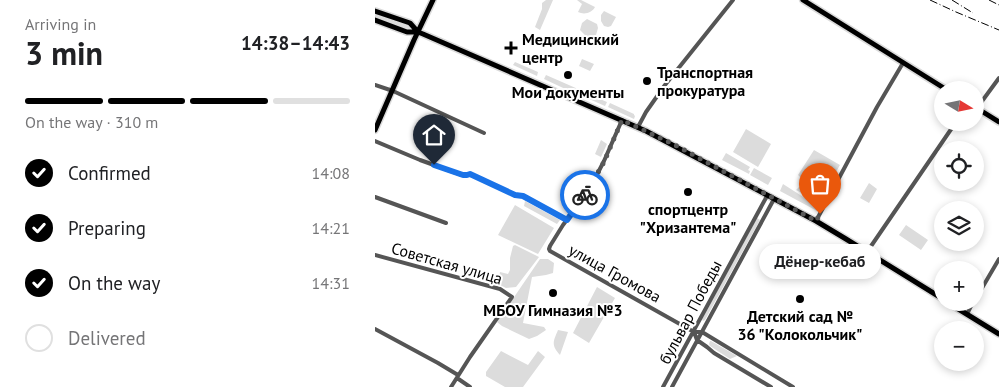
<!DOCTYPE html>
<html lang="en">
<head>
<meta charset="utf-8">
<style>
  :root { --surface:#fff; --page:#f2f2f2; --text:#202124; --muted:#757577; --line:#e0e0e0; --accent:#000 }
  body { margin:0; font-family:"PT Sans",sans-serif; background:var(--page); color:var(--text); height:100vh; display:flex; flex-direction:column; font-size:19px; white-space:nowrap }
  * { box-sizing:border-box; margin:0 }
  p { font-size:16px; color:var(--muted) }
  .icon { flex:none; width:28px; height:28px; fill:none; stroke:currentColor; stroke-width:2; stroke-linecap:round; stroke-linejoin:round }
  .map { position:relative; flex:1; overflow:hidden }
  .side { display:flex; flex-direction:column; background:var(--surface); width:375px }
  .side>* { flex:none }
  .needle { width:32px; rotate:100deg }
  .tools { position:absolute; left:559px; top:81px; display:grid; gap:10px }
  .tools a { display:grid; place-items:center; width:50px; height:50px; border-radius:50%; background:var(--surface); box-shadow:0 2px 8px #0003; font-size:25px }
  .pin { position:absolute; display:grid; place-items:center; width:42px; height:42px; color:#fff; margin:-51px -21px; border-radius:50% 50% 50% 0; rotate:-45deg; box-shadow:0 0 5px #0007 }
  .pin .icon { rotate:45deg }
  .courier { position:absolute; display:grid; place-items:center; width:50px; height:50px; margin:-25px; border:4px solid #1a73e8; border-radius:50%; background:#fff; color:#222; box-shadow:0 1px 6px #0007 }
  .bubble { position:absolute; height:35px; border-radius:18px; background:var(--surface); box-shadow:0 2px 8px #0003; font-size:16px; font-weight:800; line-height:35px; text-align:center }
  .summary em { font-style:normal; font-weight:800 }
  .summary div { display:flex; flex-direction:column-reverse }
  .summary { display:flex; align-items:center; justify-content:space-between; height:85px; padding:0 25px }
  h1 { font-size:32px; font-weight:800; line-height:38px }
  .bar { display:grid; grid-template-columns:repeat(4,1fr); gap:8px 5px; align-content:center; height:60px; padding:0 25px }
  .bar i { height:6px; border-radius:4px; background:var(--line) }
  .bar .current { background:var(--accent) }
  .bar p { grid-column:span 4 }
  ol { padding:0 25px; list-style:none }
  li { display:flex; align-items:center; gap:15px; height:55px }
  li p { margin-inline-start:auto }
  li .icon { padding:5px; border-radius:50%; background:var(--accent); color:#fff; stroke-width:4 }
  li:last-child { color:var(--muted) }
  li i { width:28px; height:28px; border:2px solid var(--line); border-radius:50% }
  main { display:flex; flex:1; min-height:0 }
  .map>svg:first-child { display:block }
</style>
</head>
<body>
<main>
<section class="side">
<div class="summary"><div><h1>3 min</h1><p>Arriving in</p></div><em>14:38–14:43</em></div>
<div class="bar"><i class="current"></i><i class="current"></i><i class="current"></i><i></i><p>On the way · 310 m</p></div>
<ol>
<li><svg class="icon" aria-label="check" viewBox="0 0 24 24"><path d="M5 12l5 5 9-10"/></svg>Confirmed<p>14:08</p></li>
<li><svg class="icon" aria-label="check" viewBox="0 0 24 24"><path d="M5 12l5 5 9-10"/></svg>Preparing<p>14:21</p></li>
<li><svg class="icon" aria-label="check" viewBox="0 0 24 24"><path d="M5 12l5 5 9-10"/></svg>On the way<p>14:31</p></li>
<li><i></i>Delivered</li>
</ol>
</section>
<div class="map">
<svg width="624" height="387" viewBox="0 0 624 387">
  <rect width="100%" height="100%" fill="#fff"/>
  <path fill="#dcdcdc" d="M171 0H178L165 30 160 27 167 9V3Z
    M202 0H206L220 7C217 13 209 15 203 12L207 4Z
    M229 11 241 17 236 26 233 27 229 26 226 21V15Z
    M0 12 35 24 33 30 0 18Z
    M212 19 222 24 223 28 221 35 216 37H212L205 30 207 23Z
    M207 59 219 64 215 71 204 66Z
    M140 62 163 72 162 76 138 65Z
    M171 75 203 89 201 94 169 79Z
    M206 91 232 102 230 106 205 95Z
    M235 103 259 114V115L260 116 259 119 233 107Z
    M371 129 396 144 383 167 358 152Z
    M226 140 232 144 226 157 220 154Z
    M439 150 465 165 447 196 423 175Z
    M351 153 375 167 373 170 375 171 374 174 347 160Z
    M379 168 397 178 393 185 375 175Z
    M494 183 502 189 494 203 485 198Z
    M408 184 433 200 446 207 444 212 405 191Z
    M426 185 440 197 438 199 421 190Z
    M189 193 196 195 195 204 192 208H189C187 203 185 197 189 193Z
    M150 201 185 220 182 224 149 206Z
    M140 205 179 228 163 254 123 235Z
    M382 218 385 220 330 320 328 321 327 319Z
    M531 225 553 240 546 250 524 235Z
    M140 245 164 257 141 287 131 288 123 284 125 272 133 274 135 270V258L138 246Z
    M165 259H173L179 263 178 273 171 275 157 277 148 323 169 327 171 330 162 336 154 339 127 326 122 322Z
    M222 287 240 298 214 343 198 333Z
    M183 330 193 332 185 355C176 345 178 342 183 330Z
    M335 341H336L362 356 355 359 335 346 334 344Z
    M126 351 153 365 163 351 170 357 148 387H130L111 376V372Z"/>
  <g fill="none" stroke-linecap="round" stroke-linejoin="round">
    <defs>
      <path id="major" d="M428 0 572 90
        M0 11 35 23 43 32
        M0 20 32 32H43L48 34 271 131 441 221 471 239 568 299
        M600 107 624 122
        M0 130 39 40 58 0
        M572 302 624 334"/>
    </defs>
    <use href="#major" stroke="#dbdbdb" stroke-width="8"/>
    <path stroke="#555" stroke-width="4" d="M0 85 18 91 109 133
      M602 108 624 78
      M247 120 229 161 214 190 188 225 175 246 174 249 175 251 319 332H327L418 387
      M263 127 271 112 290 85 358 0
      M0 141 45 160 87 175H92L95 174 140 195 148 196 192 220
      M0 197 71 223
      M441 221 502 107 528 63
      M492 252 581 122
      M0 255 125 289 137 297 95 357 76 387
      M600 300 624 259
      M592 314 598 302
      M0 329 63 363 83 375
      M319 332 322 340 332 347 339 353 396 387
      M82 378 95 387
      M288 387 392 196
      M297 387 399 199"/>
    <use href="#major" stroke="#000" stroke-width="5"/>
    <path stroke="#000" stroke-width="1" stroke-dasharray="8 2.5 1 2.5" stroke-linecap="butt" d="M555 0 581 12 624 30
      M577 0 598 13
      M614 0 624 5"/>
  </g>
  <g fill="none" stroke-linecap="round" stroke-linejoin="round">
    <path stroke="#595959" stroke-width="5" stroke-dasharray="0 9" d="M210 195 229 162 247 120 298 144 441 221 445 214"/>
    <path stroke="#1a73e8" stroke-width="6" d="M59 165 88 175H92L95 174 140 195 148 196 192 220 210 195"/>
  </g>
  <g fill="#000" stroke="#fff" stroke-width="2">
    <path d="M133.5 40.5h5v5h5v5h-5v5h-5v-5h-5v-5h5z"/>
    <circle cx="193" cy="75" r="5"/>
    <circle cx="272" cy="81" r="5"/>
    <circle cx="313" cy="192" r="5"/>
    <circle cx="178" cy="293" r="5"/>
    <circle cx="425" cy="299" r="5"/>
  </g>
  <g text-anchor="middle" stroke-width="4" stroke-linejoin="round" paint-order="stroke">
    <g font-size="16" font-weight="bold" fill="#000" stroke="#fff">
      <text x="147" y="45" text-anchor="start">Медицинский<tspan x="147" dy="18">центр</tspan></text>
      <text x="282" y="78" text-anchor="start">Транспортная<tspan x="282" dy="18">прокуратура</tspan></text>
      <text x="193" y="98">Мои документы</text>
      <text x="313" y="215">спортцентр<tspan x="313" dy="18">"Хризантема"</tspan></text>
      <text x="178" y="316">МБОУ Гимназия №3</text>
      <text x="425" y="322">Детский сад №<tspan x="425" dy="18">36 "Колокольчик"</tspan></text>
    </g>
    <g font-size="16" fill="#000" stroke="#fff">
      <text transform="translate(72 263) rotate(16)" y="6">Советская улица</text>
      <text transform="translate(240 273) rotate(29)" y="6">улица Громова</text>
      <text transform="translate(315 312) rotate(-62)" y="6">бульвар Победы</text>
    </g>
  </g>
</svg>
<div class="tools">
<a><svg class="needle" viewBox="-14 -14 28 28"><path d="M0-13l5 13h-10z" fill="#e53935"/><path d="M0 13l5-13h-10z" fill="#757577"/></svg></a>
<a><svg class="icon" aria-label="locate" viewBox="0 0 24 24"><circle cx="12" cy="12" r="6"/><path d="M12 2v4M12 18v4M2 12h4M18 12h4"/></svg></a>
<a><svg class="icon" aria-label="layers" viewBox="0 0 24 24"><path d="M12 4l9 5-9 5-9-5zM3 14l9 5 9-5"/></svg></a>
<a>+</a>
<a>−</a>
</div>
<div class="pin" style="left:445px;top:214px;background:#ea580c"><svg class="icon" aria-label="bag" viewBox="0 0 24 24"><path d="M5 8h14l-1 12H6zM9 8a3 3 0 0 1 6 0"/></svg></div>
<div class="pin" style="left:59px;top:165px;background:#1f2937"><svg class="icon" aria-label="home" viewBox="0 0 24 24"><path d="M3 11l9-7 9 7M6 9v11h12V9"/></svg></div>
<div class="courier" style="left:210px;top:195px"><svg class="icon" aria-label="bike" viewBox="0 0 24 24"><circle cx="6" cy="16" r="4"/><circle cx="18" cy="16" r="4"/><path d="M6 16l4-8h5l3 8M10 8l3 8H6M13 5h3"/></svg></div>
<div class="bubble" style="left:384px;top:244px;width:122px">Дёнер-кебаб</div>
</div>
</main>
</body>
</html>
